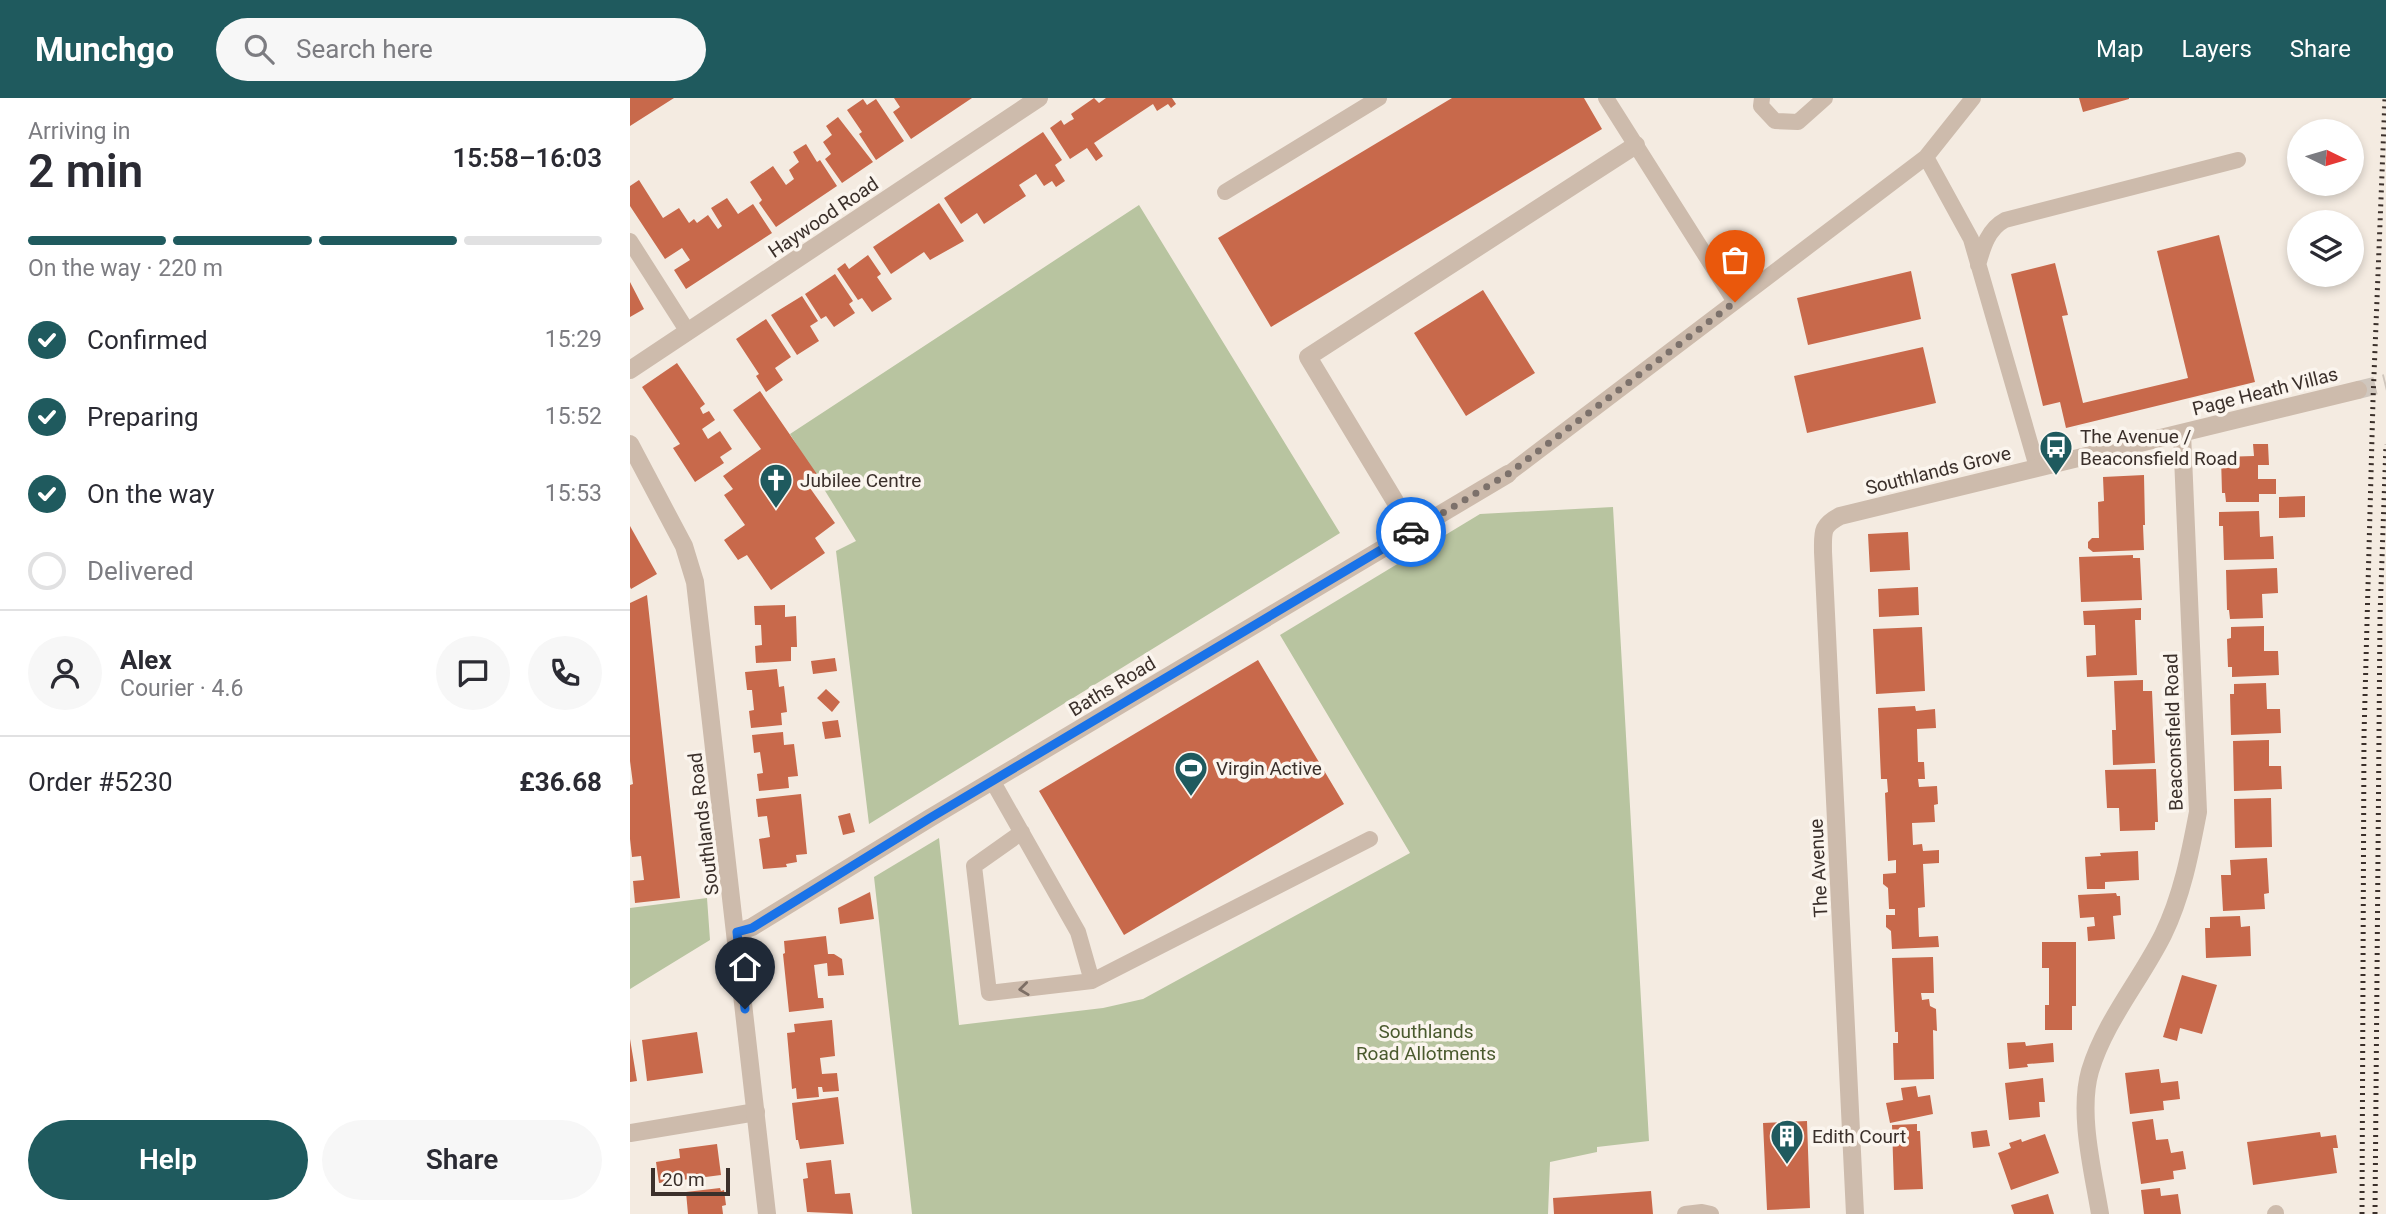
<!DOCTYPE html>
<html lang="en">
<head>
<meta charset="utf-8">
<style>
  :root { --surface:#fff; --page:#f7f7f7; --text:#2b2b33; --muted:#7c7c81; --line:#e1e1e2; --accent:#1f5a5e }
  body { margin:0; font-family:Roboto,sans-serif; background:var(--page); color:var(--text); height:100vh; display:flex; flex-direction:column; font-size:26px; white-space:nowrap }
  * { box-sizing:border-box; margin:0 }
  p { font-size:23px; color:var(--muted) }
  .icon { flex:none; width:38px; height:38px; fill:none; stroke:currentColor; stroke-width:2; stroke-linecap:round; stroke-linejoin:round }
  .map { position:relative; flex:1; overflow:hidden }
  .side { display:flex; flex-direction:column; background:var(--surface); width:630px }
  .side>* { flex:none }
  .needle { width:46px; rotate:95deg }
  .tools { position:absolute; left:1657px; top:21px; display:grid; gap:14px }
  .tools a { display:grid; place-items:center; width:77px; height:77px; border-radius:50%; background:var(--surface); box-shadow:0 4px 10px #0003; font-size:35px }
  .scale { position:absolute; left:21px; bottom:18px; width:79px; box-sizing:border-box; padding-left:7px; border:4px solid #3b302b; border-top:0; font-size:19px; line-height:24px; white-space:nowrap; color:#3b302b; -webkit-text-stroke:5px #fbf5ee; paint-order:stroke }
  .pin { position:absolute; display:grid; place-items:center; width:60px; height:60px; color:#fff; margin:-72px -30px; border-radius:50% 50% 50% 0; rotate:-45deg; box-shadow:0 0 7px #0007 }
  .pin .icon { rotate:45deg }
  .courier { position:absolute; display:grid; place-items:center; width:70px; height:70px; margin:-35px; border:5px solid #1a73e8; border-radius:50%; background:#fff; color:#222; box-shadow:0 2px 9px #0007 }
  .head em { font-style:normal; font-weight:600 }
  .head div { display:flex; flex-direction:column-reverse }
  .head { display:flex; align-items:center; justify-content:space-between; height:119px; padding:0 28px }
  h1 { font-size:46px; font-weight:600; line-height:52px }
  .bar { display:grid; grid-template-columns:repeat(4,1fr); gap:10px 7px; align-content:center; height:84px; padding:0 28px }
  .bar i { height:9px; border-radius:5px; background:var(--line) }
  .bar .selected { background:var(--accent) }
  .bar p { grid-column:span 4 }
  .line { display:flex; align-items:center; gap:18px; padding:0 28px; border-top:2px solid var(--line) }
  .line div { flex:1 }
  .round { display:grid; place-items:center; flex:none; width:74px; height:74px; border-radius:37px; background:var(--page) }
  ol { padding:0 28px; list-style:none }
  li { display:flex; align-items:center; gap:21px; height:77px }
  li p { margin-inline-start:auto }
  li .icon { padding:7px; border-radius:50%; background:var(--accent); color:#fff; stroke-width:4 }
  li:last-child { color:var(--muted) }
  li i { width:38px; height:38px; border:4px solid var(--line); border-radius:50% }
  .primary-button { display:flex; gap:14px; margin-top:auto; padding:14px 28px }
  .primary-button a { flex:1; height:80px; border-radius:42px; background:var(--accent); color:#fff; font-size:28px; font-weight:600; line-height:80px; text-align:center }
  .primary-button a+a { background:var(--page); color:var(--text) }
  header { display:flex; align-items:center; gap:42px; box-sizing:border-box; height:98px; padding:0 35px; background:var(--accent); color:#fff }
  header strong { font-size:33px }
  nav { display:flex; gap:38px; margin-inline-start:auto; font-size:24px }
  .search { width:490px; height:63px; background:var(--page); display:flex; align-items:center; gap:18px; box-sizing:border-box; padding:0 24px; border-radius:38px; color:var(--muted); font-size:26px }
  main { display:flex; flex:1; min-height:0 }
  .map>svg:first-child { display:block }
</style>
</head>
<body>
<header>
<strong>Munchgo</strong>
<div class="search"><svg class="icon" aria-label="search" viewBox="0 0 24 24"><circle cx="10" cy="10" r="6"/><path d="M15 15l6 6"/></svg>Search here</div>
<nav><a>Map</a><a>Layers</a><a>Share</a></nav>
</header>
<main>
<section class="side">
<div class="head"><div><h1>2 min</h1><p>Arriving in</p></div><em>15:58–16:03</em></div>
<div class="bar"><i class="selected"></i><i class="selected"></i><i class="selected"></i><i></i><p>On the way · 220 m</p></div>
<ol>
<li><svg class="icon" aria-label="check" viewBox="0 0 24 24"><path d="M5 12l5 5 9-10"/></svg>Confirmed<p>15:29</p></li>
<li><svg class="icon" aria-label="check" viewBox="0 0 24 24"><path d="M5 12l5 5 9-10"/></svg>Preparing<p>15:52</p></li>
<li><svg class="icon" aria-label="check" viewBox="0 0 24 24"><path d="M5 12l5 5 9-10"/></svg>On the way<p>15:53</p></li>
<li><i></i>Delivered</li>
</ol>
<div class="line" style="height:126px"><a class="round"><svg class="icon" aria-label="person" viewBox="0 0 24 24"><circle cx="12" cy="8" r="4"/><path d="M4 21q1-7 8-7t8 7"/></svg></a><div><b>Alex</b><p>Courier · 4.6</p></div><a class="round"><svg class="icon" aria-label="chat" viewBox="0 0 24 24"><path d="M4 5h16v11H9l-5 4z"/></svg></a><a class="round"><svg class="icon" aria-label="phone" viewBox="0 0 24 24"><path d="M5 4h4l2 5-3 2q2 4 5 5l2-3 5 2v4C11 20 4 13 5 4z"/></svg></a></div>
<div class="line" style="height:91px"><div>Order #5230</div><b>£36.68</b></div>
<div class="primary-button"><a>Help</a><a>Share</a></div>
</section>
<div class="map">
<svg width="1756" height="1116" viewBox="0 0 1756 1116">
  <rect width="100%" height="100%" fill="#f4ebe1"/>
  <path fill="#b8c4a0" d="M509 107 710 435 239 726 206 453 226 443 160 336Z
    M983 409 1019 1043 967 1049V1054L920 1064 918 1116H282L244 779 309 740 329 927 473 910 513 901 780 755 650 537 850 416Z
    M77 800 80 842 0 891V810Z"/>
  <path fill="#c8694b" d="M0 0H44L0 28Z
    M264 0H342L281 41 263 14 270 9Z
    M464 0 469 5 476 0H542L546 6 541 10 538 6 527 13 523 6 464 45 473 58 466 63 457 50 440 61 420 30 431 22 434 27 440 23 444 21 441 16Z
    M822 0H954L972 31 641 229 588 140Z
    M1449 0H1499V1L1453 14Z
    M233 1 237 7 246 1 274 43 246 62 229 36 232 34 217 12Z
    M208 19 243 64 212 85 195 61 201 56 193 44 202 37 196 28Z
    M413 34 432 62 425 67 435 83 426 89 422 83 414 88 406 76 389 87 396 98 354 126 347 115 331 126 314 100Z
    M176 46 187 64 190 62 207 88 146 129 129 105 132 102 120 84 143 68 156 87 164 81 159 72 169 64 163 54Z
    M9 82 33 120 49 110 59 125 64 121 67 125 78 117 88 131 92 128 81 110 97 100 108 116 123 106 142 135 56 191 44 172 60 162 52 150 35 161 0 108V88Z
    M309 105 334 143 300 162 294 154 261 176 243 149Z
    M1589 137 1625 284 1436 330 1430 304 1413 308 1381 176 1425 165 1438 217 1432 218 1453 305 1558 280 1527 153Z
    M238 157 251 176 247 179 262 201 242 214 232 200 228 202 207 171 215 165 219 171Z
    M1281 173 1291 221 1178 247 1167 200Z
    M205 176 223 203 219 206 225 215 204 229 196 218 191 221 175 196Z
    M0 184 14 211 0 219Z
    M853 192 905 275 836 318 784 235Z
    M172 198 188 223 180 228 189 243 167 257 141 217Z
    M136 221 161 259 145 270 153 282 136 294 126 278 129 276 106 241Z
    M1293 249 1306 305 1177 335 1164 278Z
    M47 265 75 306 70 310 73 316 79 313 85 322 72 331 78 341 90 333 102 351 90 359 94 365 65 384 43 350 50 346 12 289Z
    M130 293 191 382 180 390 205 425 185 440 195 455 141 492 117 457 108 462 94 442 115 427 94 397 103 391 93 378 131 351 103 312Z
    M1623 346H1638L1639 367H1628V381H1646V396H1629V404H1596L1595 395H1592L1591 359 1624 358Z
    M1514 377 1515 427H1513L1514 452 1463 454 1458 450V444L1462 440H1469L1468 404 1474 403 1473 379Z
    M1675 398V419L1649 420V399Z
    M1629 413 1630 439 1643 438 1644 461 1594 462 1593 428H1589V414Z
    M0 428 27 476 1 491 0 489Z
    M1278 434 1280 472 1240 474 1238 436Z
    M1503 457V460H1510L1512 502 1451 504 1449 459Z
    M1647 470 1648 495 1632 496 1633 520 1600 521 1599 512H1597L1596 472Z
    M1288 489 1289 517 1249 519 1248 491Z
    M17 497 50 800 5 805 3 783 14 782 11 758 2 759 0 741V687L3 686 0 663V505Z
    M155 507V519L166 518 167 549H161V563L126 565 125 548 132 547 131 527H125L124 508Z
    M1511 510V522H1505L1507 577 1457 579 1456 558 1466 557 1465 527H1454L1453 513Z
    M1634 528V553H1648L1649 577 1602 579V569H1598L1597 541 1601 540V529Z
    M1292 529 1295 593 1246 596 1243 531Z
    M205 560 207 573 183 576 181 563Z
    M628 562 714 706 494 837 409 693Z
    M147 571 149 589 154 588 157 614 151 615 152 627 121 630 119 613 124 612 122 592H117L115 574Z
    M1513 582V593H1522L1525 665 1483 667 1482 632H1486L1484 583Z
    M1636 585 1637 611H1650L1651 635 1601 637 1600 596H1604V586Z
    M196 591 210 604 202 614 187 600Z
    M1285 608 1286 613 1305 611 1306 630 1287 631 1288 664H1294L1295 681H1288L1289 689 1307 688 1308 706 1304 707 1305 724 1282 725 1283 747 1292 746 1293 753 1309 752V765L1293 766 1295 809 1288 810 1289 839 1308 838 1309 849 1262 851 1261 833 1256 829V817H1265V811H1259L1258 790 1253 786V776L1266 775V762L1258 763 1255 695 1258 694 1257 681H1251L1248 610Z
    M208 622 211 639 195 641 192 624Z
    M153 634 154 647 164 646 168 678 158 679 159 690 129 693 127 676 133 675 130 654 124 655 122 637Z
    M1639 642V668H1651L1652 691 1604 693 1603 643Z
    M1526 671 1528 724H1525V732L1490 733 1489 710H1477L1475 672Z
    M171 696 177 756 166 757 167 764 156 766 157 769 133 771 129 741 140 739 137 718 128 719 126 701Z
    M1641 700 1642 749 1605 750 1604 701Z
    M220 715 225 734 213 737 208 718Z
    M1508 753 1509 782 1475 784V791H1457L1455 759 1471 758 1470 755Z
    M1637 760 1639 795 1634 796 1635 811 1593 813 1591 777H1601L1600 762Z
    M240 794 244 821 210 826 208 810Z
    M1486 795 1487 798H1490L1491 817 1483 818 1485 841 1458 843 1457 829 1465 828 1464 819 1450 820 1448 797Z
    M1610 818 1611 829 1620 828 1621 858 1576 860 1575 830H1580V819Z
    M196 838 198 856H204L212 861 214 877 198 878 197 865 184 867 188 900H193L194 910 159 914 153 856 155 855 154 843Z
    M1412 844H1446V908H1442V932H1415V907H1419V870H1412Z
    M1303 859 1304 895H1291L1292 902 1299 901 1300 908 1306 911 1307 933 1303 932 1304 981 1264 982 1263 945H1268V934H1265L1262 860Z
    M1552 877 1587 887 1572 936 1550 930 1547 943 1533 939Z
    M202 922 205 958 190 960 192 976 207 975 209 993 193 994 192 989H188L189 999 167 1001 166 990 162 991 157 935 165 934 164 926Z
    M67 934 73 975 17 983 12 942Z
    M0 941 7 983 0 984Z
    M1395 944 1396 948 1423 945 1424 964 1397 966 1398 969 1379 971 1377 945Z
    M1529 971 1531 985 1548 983 1550 1001 1533 1003 1534 1012 1500 1016 1495 975Z
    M1413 980 1415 1004H1409L1410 1019 1379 1022 1375 985Z
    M1286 988 1288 999 1300 997 1303 1016 1260 1025 1256 1005 1273 1002 1271 990Z
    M208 999 214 1046 170 1051 168 1042H166L162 1005Z
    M1523 1021 1526 1042 1538 1041 1541 1055 1553 1053 1556 1071 1543 1073 1544 1081 1511 1086 1502 1024Z
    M1177 1023 1180 1110 1137 1112 1133 1025Z
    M1287 1026V1033H1290L1293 1091 1264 1092 1262 1027Z
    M1357 1032 1360 1048 1343 1050 1341 1034Z
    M1690 1034 1691 1039 1706 1037 1708 1050H1703L1707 1075 1623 1087 1617 1044Z
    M1415 1036 1429 1075 1381 1092 1368 1055 1381 1050 1379 1045 1391 1041 1392 1044Z
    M87 1046 91 1077 29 1085 26 1064 50 1060 49 1051Z
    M201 1062 205 1096 220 1095 223 1116 177 1114 173 1081 178 1080 176 1065Z
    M90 1090 91 1093 94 1092 96 1107 92 1108 93 1116H58L56 1094Z
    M1530 1090 1531 1098 1548 1096 1551 1116H1514L1511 1092Z
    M1021 1093 1023 1116H924L923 1100Z
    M1418 1096 1424 1116H1384L1381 1107Z"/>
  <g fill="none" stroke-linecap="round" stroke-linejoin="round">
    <path stroke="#cfc6bd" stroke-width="18" stroke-dasharray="18 9" stroke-linecap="butt" d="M1728 292 1756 285"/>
    <path stroke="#cdbbac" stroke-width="16" d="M976 0 1105 204
      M1132 0 1131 8 1145 23 1168 24 1195 0
      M1296 59 1343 0
      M595 94 749 0
      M0 143 58 234
      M1348 167C1353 149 1358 131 1375 122L1608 62
      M878 376 1296 59 1341 141 1407 369
      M363 684 448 834 462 883 740 741
      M392 734 344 768 359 895 462 883
      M1055 1116 1072 1114 1081 1116
      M1645 1116 1646 1115"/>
    <path stroke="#cdbbac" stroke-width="18" d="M0 272 409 0
      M783 433 678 259 1006 47
      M107 834 122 829 300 720 878 376
      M0 1035 126 1014
      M1225 1116 1193 454C1193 434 1191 428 1210 418L1728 292
      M1470 1116C1463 1073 1448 1015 1460 973 1475 923 1510 883 1533 837 1552 798 1560 756 1568 714L1552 335"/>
    <path stroke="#cdbbac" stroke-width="18" d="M0 346 54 448 65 484 137 1116"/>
    <path stroke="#3b302b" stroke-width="5" stroke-dasharray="2 5" stroke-linecap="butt" d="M1732 1116 1734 637 1743 302 1755 0
      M1745 1116 1750 518 1756 346"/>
  </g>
  <defs><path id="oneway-chevron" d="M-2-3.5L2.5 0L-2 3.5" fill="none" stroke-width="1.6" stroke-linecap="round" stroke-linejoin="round" transform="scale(1.75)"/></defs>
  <use stroke="#7d6f65" href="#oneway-chevron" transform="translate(394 891) rotate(173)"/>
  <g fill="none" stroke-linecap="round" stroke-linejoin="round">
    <path stroke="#7c716b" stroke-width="7" stroke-dasharray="0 12.6" d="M781 434 878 376 1105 204"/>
    <path stroke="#1a73e8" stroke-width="9" d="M115 911 107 834 122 830 300 720 781 434"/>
  </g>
  <defs>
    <symbol id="bus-pin" viewBox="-11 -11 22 30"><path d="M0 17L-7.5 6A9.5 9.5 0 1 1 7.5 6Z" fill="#1f5a5e" stroke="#fbf5ee"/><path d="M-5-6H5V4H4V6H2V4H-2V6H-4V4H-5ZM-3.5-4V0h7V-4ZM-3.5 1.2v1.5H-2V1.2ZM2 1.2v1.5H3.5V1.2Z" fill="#fff"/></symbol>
    <symbol id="church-pin" viewBox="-11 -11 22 30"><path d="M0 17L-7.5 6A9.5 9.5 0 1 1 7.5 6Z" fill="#1f5a5e" stroke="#fbf5ee"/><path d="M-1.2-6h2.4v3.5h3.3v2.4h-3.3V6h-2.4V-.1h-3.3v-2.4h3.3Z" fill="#fff"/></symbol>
    <symbol id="stadium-pin" viewBox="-11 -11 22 30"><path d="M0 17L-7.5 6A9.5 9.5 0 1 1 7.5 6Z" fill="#1f5a5e" stroke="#fbf5ee"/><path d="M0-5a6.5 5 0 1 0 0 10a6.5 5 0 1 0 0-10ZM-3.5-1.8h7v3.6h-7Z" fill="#fff"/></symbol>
    <symbol id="building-pin" viewBox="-11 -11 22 30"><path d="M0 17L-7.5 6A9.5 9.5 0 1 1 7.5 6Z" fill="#1f5a5e" stroke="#fbf5ee"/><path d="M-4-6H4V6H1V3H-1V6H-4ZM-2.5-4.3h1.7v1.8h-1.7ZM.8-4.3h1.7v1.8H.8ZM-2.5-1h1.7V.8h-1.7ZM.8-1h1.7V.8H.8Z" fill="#fff"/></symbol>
  </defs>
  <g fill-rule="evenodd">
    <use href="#bus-pin" x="1407" y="330" width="38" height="52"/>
    <use href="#church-pin" x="127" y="363" width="38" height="52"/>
    <use href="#stadium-pin" x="542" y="651" width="38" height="52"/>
    <use href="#building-pin" x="1138" y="1019" width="38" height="52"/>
  </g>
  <g text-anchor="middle" stroke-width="7" stroke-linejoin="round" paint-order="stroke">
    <g font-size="19" fill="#3b302b" stroke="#fbf5ee">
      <text transform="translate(193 119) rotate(-34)" y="7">Haywood Road</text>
      <text transform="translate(1635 293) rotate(-14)" y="7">Page Heath Villas</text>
      <text transform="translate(1308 372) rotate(-14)" y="7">Southlands Grove</text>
      <text transform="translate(482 588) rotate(-31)" y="7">Baths Road</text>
      <text transform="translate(1543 634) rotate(-92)" y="7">Beaconsfield Road</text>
      <text transform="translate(73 726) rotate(-97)" y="7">Southlands Road</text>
      <text transform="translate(1188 770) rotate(-93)" y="7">The Avenue</text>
    </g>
    <g font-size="19" fill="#3b302b" stroke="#fbf5ee" text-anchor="start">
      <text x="1450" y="345">The Avenue /<tspan x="1450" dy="22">Beaconsfield Road</tspan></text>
      <text x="170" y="389">Jubilee Centre</text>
      <text x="586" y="677">Virgin Active</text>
      <text x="1182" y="1045">Edith Court</text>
    </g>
    <g font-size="19" fill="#4a5a2e" stroke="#fbf5ee">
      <text x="796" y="940">Southlands<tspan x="796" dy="22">Road Allotments</tspan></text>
    </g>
  </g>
</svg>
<div class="tools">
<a><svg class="needle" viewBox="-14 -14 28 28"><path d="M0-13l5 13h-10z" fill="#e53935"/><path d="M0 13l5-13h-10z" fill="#7c7c81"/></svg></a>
<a><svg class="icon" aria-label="layers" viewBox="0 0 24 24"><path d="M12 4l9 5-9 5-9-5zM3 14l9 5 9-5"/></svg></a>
</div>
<div class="scale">20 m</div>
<div class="pin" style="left:1105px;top:204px;background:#ea580c"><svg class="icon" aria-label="bag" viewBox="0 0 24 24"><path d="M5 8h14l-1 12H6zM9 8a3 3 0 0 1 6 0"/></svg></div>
<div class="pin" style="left:115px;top:911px;background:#1f2937"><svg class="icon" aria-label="home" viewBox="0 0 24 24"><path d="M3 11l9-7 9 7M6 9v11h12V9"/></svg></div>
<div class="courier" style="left:781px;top:434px"><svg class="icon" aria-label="car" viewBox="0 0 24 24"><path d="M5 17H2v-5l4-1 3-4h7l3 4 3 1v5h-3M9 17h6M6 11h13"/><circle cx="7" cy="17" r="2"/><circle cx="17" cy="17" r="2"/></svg></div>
</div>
</main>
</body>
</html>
